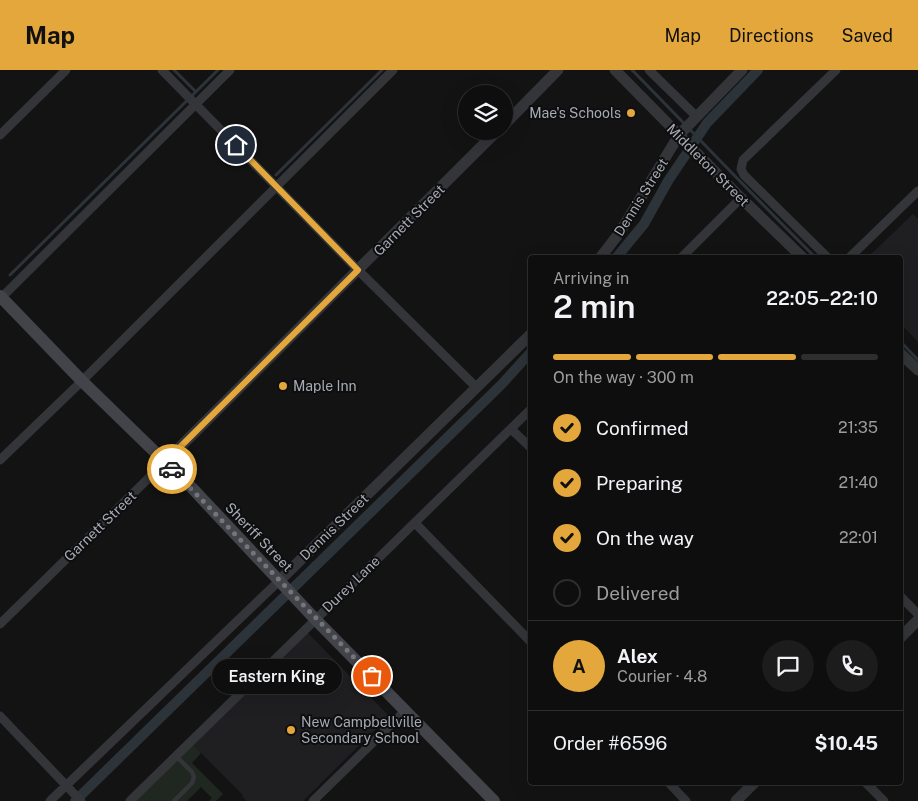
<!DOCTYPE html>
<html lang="en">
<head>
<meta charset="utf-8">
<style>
  :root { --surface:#0e0e0f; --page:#1c1c1d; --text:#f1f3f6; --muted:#9b9c9e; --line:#2e2e2f; --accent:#e4a73b }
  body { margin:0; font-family:"Public Sans",sans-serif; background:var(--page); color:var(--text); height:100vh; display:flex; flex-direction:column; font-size:19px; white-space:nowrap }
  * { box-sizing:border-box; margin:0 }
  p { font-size:16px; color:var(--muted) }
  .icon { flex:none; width:28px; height:28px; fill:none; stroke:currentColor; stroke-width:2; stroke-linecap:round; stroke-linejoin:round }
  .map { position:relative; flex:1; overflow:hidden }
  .sheet { position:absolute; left:528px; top:185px; width:375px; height:530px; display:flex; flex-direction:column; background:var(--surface); border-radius:5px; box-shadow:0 5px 20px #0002,0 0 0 1px var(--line) }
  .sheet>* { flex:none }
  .buttons { position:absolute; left:458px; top:15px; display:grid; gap:10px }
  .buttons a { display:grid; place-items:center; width:55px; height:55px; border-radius:50%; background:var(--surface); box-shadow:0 5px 20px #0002,0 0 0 1px var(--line); font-size:25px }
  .pin { position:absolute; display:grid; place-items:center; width:42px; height:42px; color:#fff; margin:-21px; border:2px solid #fff; border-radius:50%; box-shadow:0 1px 5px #0007 }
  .courier { position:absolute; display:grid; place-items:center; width:50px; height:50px; margin:-25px; border:4px solid #e4a73b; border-radius:50%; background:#fff; color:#222; box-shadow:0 1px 6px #0007 }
  .bubble { position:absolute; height:35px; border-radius:18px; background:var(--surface); box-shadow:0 5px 20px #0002,0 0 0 1px var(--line); font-size:16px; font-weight:600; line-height:35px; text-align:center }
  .headline em { font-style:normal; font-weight:600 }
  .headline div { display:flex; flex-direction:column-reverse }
  .headline { display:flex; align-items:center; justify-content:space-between; height:85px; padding:0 25px }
  h1 { font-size:32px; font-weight:600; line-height:38px }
  .bar { display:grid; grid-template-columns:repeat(4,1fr); gap:8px 5px; align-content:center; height:60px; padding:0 25px }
  .bar i { height:6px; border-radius:4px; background:var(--line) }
  .bar .selected { background:var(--accent) }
  .bar p { grid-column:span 4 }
  .line { display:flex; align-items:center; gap:12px; padding:0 25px; border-top:1px solid var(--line) }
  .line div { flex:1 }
  .round { display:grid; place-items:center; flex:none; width:52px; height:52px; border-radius:26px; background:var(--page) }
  ol { padding:0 25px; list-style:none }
  li { display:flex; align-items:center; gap:15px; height:55px }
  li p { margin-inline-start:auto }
  li .icon { padding:5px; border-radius:50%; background:var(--accent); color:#111; stroke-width:4 }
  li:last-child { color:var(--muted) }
  li i { width:28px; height:28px; border:2px solid var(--line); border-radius:50% }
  header { display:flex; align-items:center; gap:30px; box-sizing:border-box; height:70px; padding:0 25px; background:var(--accent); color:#111 }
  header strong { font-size:24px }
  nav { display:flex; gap:28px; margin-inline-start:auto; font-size:18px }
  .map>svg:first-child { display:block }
</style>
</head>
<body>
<header>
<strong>Map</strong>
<nav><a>Map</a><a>Directions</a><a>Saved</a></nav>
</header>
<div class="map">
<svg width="918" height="731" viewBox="0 0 918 731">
  <rect width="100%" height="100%" fill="#131314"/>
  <path fill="#1f1f21" d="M913 144 918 149V272L900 253V188L868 187Z
    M307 562 389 646 303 731H247L242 727 243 725 192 674Z"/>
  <path fill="#1f2720" d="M192 674 201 683 192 693 223 724 216 731H209L212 728 201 717 187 731H134Z"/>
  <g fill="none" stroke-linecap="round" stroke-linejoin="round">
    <path stroke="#2c3339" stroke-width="3" d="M174 0 196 22
      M632 0C693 62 753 126 816 188
      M276 105 382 0
      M10 205 218 0
      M900 271 918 290"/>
    <path stroke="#2c3339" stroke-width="10" d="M616 188 644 154 668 111 707 53 758 0
      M75 731 502 314 530 283"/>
    <path stroke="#343539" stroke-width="4.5" d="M174 731 192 713 194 707 192 702 176 686"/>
    <path stroke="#343539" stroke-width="9" d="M162 0 358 200 476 317
      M649 0 697 47
      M0 65 66 0
      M681 188 741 128
      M828 188 744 105 741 99 743 90 836 0
      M849 188 918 121
      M0 229 230 0
      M511 359 530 377
      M0 390 82 311 393 0
      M415 453 530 571
      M900 526 918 544
      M0 554 165 392
      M0 646 81 731
      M668 712 686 731
      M865 712 884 731
      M50 731 280 510
      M130 731 530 340
      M313 731 405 641"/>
    <path stroke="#343539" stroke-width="11" d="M615 0 741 128 803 188
      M504 55 558 0
      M600 188 620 162 679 65 742 0
      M900 283 918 300
      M165 392 497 61
      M280 510 530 265
      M900 568 918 550
      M736 731 755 712"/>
    <path stroke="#424449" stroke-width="12" d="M0 226 82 311 193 419 315 549 494 731"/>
  </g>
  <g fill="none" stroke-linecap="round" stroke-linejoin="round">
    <path stroke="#72757c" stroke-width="5" stroke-dasharray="0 9" d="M172 399 372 606"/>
    <path stroke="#e4a73b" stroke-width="6" d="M172 399 165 392 358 200 236 75"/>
  </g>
  <g fill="#e4a73b" stroke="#0e0e0f" stroke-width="2">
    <circle cx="631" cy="43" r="5"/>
    <circle cx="283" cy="316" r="5"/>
    <circle cx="291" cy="660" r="5"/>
  </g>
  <g text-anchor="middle" stroke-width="4" stroke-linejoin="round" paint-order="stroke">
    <g font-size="14" fill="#a5aab4" stroke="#0e0e0f" text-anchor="start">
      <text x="621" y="48" text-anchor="end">Mae's Schools</text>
      <text x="293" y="321">Maple Inn</text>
      <text x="301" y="657">New Campbellville<tspan x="301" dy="16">Secondary School</tspan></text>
    </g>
    <g font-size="14" fill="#a5aab4" stroke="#0e0e0f">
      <text transform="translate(708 95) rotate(45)" y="5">Middleton Street</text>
      <text transform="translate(641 127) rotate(-58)" y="5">Dennis Street</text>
      <text transform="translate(409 150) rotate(-45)" y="5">Garnett Street</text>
      <text transform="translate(100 456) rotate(-44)" y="5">Garnett Street</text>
      <text transform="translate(334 457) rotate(-44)" y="5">Dennis Street</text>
      <text transform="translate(259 467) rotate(46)" y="5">Sheriff Street</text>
      <text transform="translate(351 514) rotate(-44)" y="5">Durey Lane</text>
    </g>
  </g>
</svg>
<div class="buttons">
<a><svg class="icon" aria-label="layers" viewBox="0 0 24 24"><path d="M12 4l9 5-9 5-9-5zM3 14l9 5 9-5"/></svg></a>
</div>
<div class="pin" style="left:372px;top:606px;background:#ea580c"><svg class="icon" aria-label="bag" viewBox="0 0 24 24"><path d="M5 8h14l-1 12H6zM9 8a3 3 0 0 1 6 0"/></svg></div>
<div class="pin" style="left:236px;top:75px;background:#1f2937"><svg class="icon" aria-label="home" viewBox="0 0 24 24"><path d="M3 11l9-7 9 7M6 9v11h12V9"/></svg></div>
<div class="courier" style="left:172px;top:399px"><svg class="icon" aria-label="car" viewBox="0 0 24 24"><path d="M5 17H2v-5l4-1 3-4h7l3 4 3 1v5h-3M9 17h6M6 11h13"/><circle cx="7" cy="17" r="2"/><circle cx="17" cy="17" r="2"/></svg></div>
<div class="bubble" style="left:212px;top:589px;width:130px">Eastern King</div>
<section class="sheet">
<div class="headline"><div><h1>2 min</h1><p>Arriving in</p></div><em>22:05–22:10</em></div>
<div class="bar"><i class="selected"></i><i class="selected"></i><i class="selected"></i><i></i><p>On the way · 300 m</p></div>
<ol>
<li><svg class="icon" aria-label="check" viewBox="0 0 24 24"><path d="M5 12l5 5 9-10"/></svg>Confirmed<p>21:35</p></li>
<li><svg class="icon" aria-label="check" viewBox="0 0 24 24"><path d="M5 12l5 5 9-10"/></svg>Preparing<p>21:40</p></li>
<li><svg class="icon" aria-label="check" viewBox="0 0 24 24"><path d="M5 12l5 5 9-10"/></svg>On the way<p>22:01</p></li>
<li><i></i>Delivered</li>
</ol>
<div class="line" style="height:90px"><b class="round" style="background:var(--accent);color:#111">A</b><div><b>Alex</b><p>Courier · 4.8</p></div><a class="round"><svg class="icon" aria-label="chat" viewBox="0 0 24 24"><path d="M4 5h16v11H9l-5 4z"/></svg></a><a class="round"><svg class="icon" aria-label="phone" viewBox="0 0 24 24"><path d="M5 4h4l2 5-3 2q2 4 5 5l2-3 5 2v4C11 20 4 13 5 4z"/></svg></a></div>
<div class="line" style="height:65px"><div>Order #6596</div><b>$10.45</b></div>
</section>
</div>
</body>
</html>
